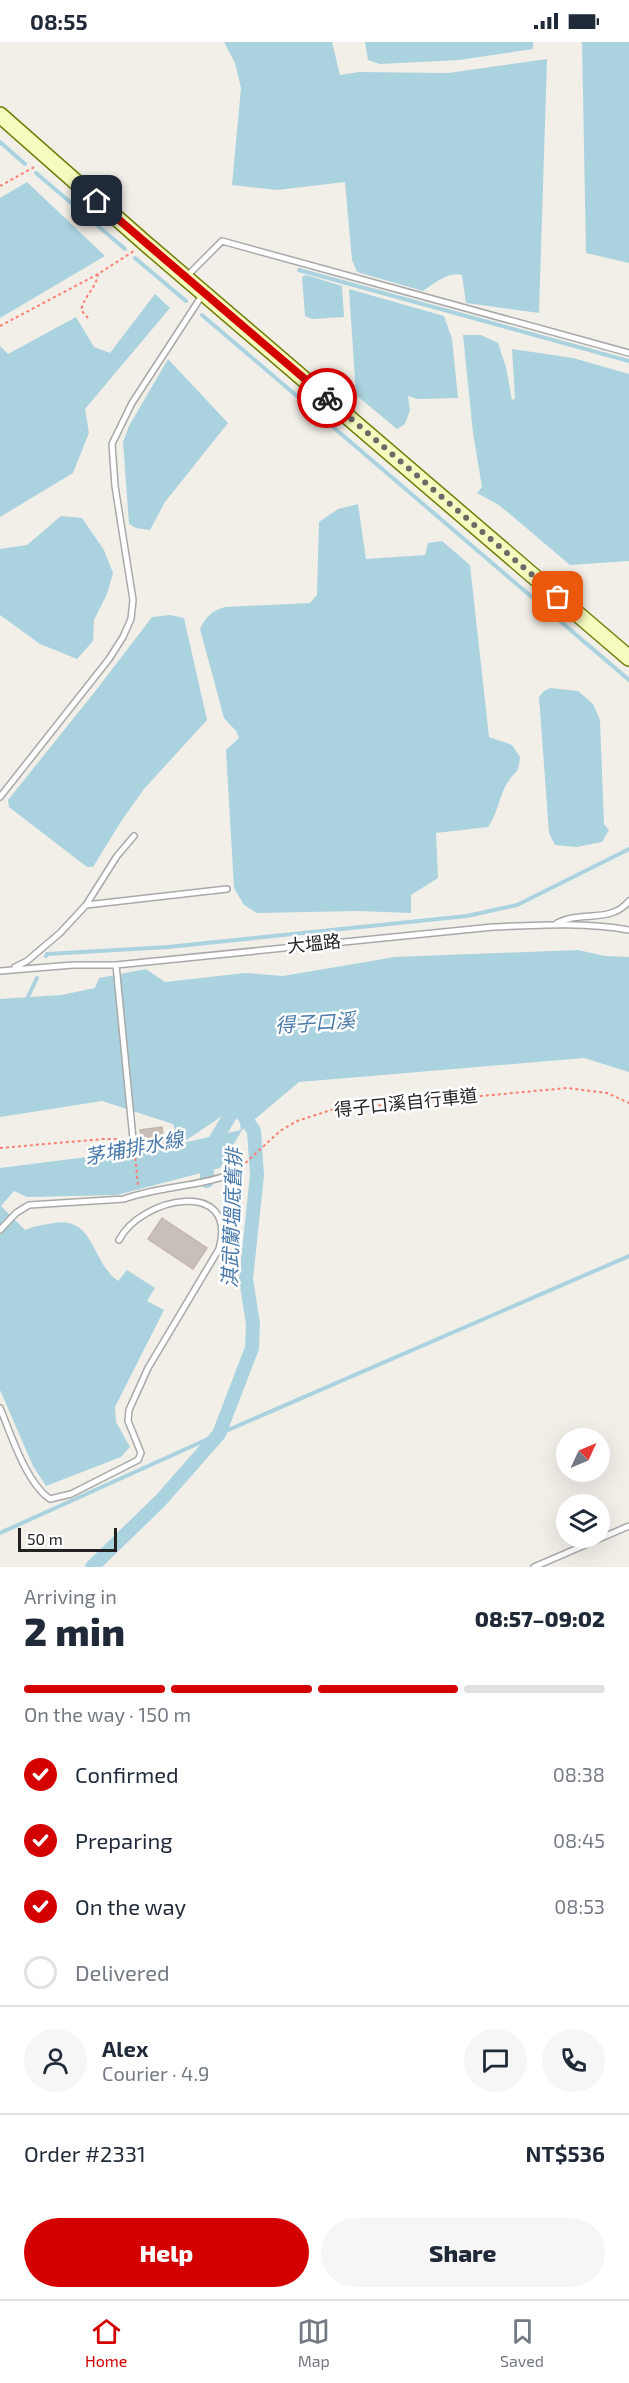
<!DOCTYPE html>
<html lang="en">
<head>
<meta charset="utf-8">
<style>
  :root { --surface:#fff; --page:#f6f6f7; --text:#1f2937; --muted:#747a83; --line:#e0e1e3; --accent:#d40000 }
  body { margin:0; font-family:"Exo 2","Noto Sans TC",sans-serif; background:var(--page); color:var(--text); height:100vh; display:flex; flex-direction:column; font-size:22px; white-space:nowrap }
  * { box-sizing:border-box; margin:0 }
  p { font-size:20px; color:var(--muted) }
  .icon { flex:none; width:33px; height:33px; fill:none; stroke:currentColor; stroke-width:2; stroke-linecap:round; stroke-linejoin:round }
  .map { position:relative; height:1525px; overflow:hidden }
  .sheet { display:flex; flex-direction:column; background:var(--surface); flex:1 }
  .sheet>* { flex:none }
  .needle { width:39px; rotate:46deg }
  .fabs { position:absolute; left:556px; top:1386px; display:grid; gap:12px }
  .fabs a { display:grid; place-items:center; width:54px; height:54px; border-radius:50%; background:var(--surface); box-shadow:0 6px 24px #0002; font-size:30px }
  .scale { position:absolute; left:18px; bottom:15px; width:99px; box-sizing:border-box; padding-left:6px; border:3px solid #222; border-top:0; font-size:16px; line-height:21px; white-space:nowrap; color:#222; -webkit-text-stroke:4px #fff; paint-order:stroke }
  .pin { position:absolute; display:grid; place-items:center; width:51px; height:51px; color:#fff; margin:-26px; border-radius:12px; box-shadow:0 3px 9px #0006 }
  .courier { position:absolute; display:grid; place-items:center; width:60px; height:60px; margin:-30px; border:4px solid #d40000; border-radius:50%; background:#fff; color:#222; box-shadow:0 2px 8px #0007 }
  .headline em { font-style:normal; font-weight:800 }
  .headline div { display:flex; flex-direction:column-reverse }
  .headline { display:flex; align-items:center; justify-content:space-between; height:102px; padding:0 24px }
  h1 { font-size:39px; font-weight:800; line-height:45px }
  .bar { display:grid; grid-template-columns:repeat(4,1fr); gap:9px 6px; align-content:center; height:72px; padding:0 24px }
  .bar i { height:8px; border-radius:4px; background:var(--line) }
  .bar .selected { background:var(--accent) }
  .bar p { grid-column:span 4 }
  .line { display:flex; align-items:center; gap:15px; padding:0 24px; border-top:2px solid var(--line) }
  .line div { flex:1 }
  .round { display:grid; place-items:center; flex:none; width:63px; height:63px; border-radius:32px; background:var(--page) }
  ol { padding:0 24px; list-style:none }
  li { display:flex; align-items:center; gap:18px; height:66px }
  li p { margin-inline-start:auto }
  li .icon { padding:6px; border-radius:50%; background:var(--accent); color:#fff; stroke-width:4 }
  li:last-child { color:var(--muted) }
  li i { width:33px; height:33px; border:3px solid var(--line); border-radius:50% }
  .primary-button { display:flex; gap:12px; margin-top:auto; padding:12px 24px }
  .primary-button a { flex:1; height:69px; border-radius:36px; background:var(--accent); color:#fff; font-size:24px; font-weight:800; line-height:69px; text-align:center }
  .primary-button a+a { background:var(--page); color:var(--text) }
  .status { display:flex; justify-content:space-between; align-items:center; height:42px; padding:0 30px; background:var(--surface); direction:ltr }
  .status svg { height:16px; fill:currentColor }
  .dock { display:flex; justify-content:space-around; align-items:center; height:84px; border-top:2px solid var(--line); background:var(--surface); font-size:16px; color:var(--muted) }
  .dock a { display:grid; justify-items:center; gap:3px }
  .dock .selected { color:var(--accent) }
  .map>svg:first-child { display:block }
</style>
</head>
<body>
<div class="status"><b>08:55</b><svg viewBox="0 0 49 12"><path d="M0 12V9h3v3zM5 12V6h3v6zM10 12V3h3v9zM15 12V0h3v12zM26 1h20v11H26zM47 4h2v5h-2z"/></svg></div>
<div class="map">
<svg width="629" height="1525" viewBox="0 0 629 1525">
  <rect width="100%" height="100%" fill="#f2efe9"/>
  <path fill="#aad3df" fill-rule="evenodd" d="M224 0H332L340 33 359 30 448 31 547 17 539 271 466 261 462 233C448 229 434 242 423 249L357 230 352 218 345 140 277 148 232 143 241 46 235 21Z
    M365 0H533V7L459 18 380 22 368 18Z
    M582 0H629V221L586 211Z
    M27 140 105 214 0 276V156Z
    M306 233 342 244 344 275 312 277 305 274 302 235Z
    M349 247 444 274 452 297 458 356 418 357 408 354 410 368 405 382 397 387 356 353Z
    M155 252 170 266 85 367 89 391 73 431 0 475V304L8 312 76 275 94 305 110 311Z
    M463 293H481L498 301 506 325 512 358 515 356 512 307 573 316 629 332V519L570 523 499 463 477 451 482 445 473 391Z
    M168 317 228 381 165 460 150 488 136 486 129 482 123 400 129 384Z
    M358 462 366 517 425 513 428 501 442 499 470 523 489 695 512 703 520 715C518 734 516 727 508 740 499 752 499 770 488 785L436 791 438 836 411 853V871L358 869 257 871 244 863 234 846 226 708 239 696 236 689 224 676 200 587C206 574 212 569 225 565L310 561 317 553 319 480 338 467Z
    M61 474 82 476 104 508 113 531 107 552 94 578 93 599 77 617 40 602 0 573V507L27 503Z
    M170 573 184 576 207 678 144 747 122 778 93 825H87L9 765 8 758 97 647 152 575Z
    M550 646 578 649 593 662 600 678 604 782 609 788 602 800 577 805 555 803 549 791 539 655 544 649Z
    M578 908 605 914 629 915V1030L584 1016 299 1040 242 1088 220 1126 117 1153 27 1155 14 1149 1 1164 25 1188C34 1184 43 1183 53 1181 95 1174 91 1220 118 1239L127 1228 155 1246 147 1259 164 1268 115 1365 116 1380 130 1405 121 1415 46 1444 33 1424 0 1348V1126L111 1112 150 1109 180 1102 173 1082 102 1059 0 1075V957L61 953 95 946 99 936 146 927 165 940 245 931 283 934 395 915ZM237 1064 241 1088 182 1101Z"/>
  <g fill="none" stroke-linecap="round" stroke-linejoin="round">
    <path stroke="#aad3df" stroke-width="4" d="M0 100 25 122
      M36 131 125 207
      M135 216 186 259
      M299 228 629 319
      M202 273 629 638
      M46 914 47 912 168 905 467 874 517 863 629 807
      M26 959 37 936
      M0 1491 219 1392 629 1214"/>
    <path stroke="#aad3df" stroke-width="14" d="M210 1107 240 1057
      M207 1111V1139
      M92 1525 161 1458 219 1392 252 1306 253 1282 246 1237 257 1133 254 1089 237 1064"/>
  </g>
  <path fill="#c7bfb8" stroke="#c4b6ab" stroke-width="1.5" d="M162 1085 164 1105H144L140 1088Z
    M162 1176 207 1206 193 1227 148 1197Z"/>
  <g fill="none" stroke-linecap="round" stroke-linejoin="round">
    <defs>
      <path id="lane" d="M187 234 222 199 629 311
        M0 755 109 617 123 595 131 577 133 558 115 444 112 402 132 361 203 252
        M86 863 227 847
        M557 881C582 868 610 882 629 859
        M116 923 133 1097
        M15 925 27 919 60 891 86 863 117 814 134 794
        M0 929 73 923H116L493 885C539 883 584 880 629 888
        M0 1188 16 1171 29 1163 124 1157C160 1144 199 1145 234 1131
        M0 1366C11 1392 26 1441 50 1457L71 1452 138 1418 141 1411 128 1379 129 1368 148 1326 219 1207C239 1135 141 1155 119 1198
        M534 1525 629 1484"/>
      <path id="secondary" d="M0 73 145 201 629 616"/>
    </defs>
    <use href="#lane" stroke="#a9a9a9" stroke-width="8"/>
    <use href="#secondary" stroke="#707d05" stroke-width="18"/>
    <path stroke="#fa8072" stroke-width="2" stroke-dasharray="3 3" stroke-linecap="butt" d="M0 144 36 124
      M88 276 81 268C85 253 96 246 98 232
      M0 284 98 232 134 209
      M134 1104 138 1143
      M0 1106 103 1097H123
      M241 1125 280 1089 297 1079 331 1068 567 1046 607 1051 629 1061"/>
    <use href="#lane" stroke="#fff" stroke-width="5"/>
    <use href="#secondary" stroke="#f7fabf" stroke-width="15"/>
  </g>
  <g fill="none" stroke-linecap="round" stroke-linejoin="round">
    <path stroke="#6b6a68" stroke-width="6" stroke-dasharray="0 10.8" d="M327 356 558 555"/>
    <path stroke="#d40000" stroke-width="8" d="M97 159 327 356"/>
  </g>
  <g text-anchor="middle" stroke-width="5" stroke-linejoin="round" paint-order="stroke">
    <g font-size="18" fill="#222" stroke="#fff">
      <text transform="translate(314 902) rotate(-6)" y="6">大塭路</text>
      <text transform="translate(406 1061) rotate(-6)" y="6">得子口溪自行車道</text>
    </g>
    <g font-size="20" font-style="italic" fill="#4a7aab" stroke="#fff">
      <text transform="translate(315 981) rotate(-4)" y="7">得子口溪</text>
      <text transform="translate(134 1106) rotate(-11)" y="7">茅埔排水線</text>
      <text transform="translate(232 1176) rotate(-88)" y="7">淇武蘭塭底舊排</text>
    </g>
  </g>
</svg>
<div class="fabs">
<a><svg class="needle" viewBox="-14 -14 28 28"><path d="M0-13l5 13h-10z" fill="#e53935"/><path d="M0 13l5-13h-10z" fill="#747a83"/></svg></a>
<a><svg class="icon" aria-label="layers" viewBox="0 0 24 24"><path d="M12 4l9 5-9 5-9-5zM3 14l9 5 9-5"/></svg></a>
</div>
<div class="scale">50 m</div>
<div class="pin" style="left:558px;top:555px;background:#ea580c"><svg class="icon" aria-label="bag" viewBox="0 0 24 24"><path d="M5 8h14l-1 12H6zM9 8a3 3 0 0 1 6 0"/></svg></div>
<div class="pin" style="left:97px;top:159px;background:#1f2937"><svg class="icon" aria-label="home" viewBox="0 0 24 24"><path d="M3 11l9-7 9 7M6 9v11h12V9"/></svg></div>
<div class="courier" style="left:327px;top:356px"><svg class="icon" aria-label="bike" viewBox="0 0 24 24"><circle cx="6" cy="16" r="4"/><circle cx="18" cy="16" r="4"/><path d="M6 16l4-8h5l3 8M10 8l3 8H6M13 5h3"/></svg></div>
</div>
<section class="sheet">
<div class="headline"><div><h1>2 min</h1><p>Arriving in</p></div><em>08:57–09:02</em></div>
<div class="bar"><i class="selected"></i><i class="selected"></i><i class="selected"></i><i></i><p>On the way · 150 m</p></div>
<ol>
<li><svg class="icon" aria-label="check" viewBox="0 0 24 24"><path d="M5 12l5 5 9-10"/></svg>Confirmed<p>08:38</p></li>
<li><svg class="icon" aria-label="check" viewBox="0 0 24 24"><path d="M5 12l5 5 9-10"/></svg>Preparing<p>08:45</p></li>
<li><svg class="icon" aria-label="check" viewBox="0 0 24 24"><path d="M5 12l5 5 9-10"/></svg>On the way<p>08:53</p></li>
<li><i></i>Delivered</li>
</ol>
<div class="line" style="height:108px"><a class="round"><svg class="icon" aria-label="person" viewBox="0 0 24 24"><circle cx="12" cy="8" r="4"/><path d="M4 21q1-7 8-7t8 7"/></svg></a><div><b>Alex</b><p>Courier · 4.9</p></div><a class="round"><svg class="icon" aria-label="chat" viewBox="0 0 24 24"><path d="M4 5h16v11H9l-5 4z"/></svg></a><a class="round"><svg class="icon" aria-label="phone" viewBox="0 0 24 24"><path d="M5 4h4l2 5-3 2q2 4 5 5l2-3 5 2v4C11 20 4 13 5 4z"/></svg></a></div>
<div class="line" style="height:78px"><div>Order #2331</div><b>NT$536</b></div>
<div class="primary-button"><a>Help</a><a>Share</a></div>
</section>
<nav class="dock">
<a class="selected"><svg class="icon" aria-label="home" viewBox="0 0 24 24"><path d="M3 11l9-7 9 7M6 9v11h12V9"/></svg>Home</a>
<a><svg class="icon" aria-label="map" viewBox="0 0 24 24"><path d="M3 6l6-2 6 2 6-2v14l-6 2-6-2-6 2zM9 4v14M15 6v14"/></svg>Map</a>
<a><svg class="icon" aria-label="saved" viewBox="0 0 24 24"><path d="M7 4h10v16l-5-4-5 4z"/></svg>Saved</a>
</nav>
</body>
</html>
